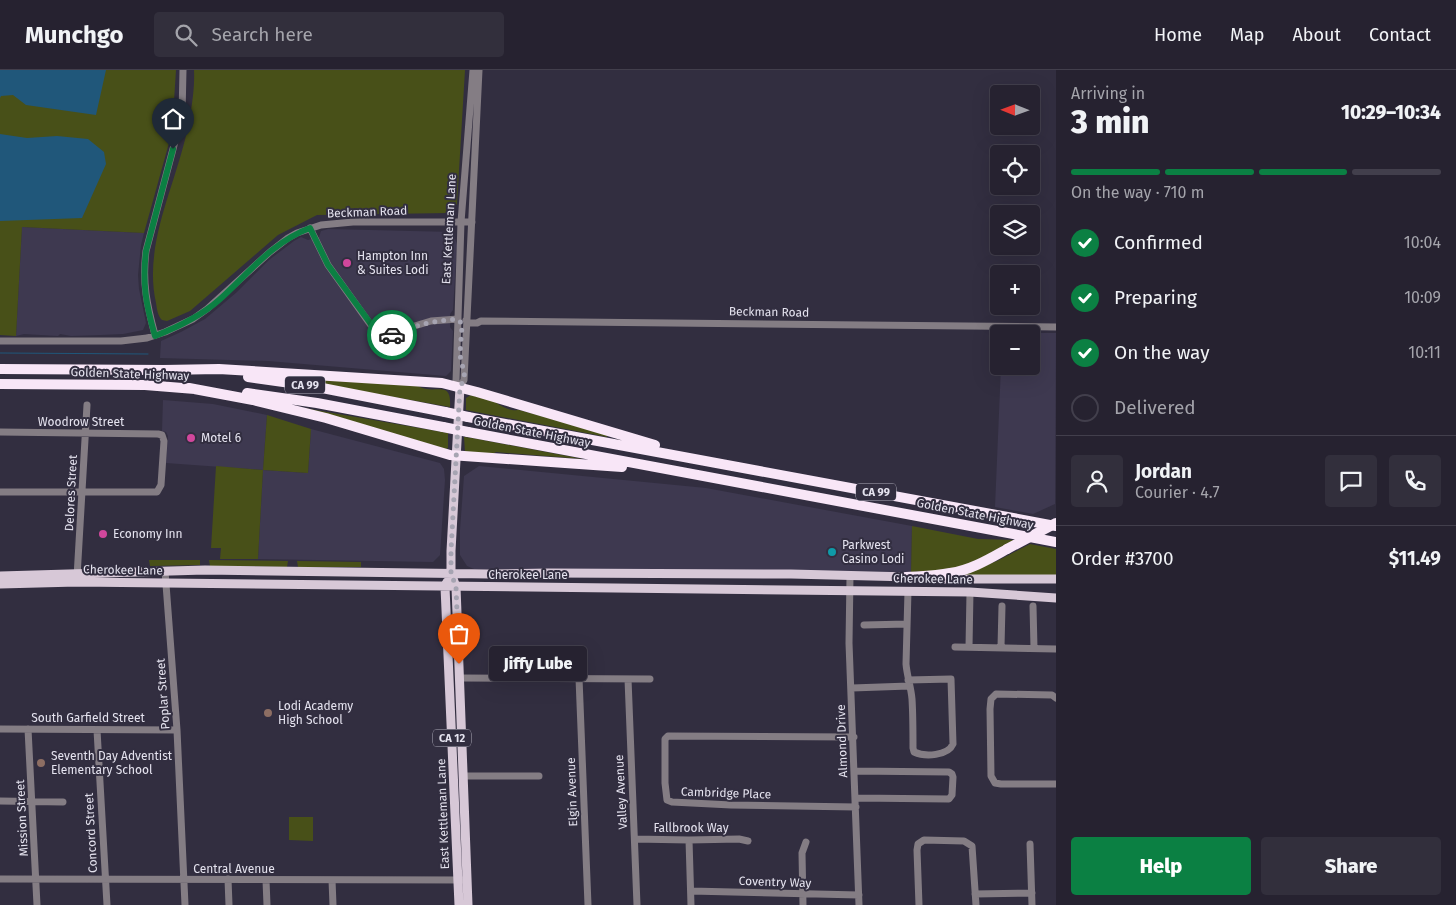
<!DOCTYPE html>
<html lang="en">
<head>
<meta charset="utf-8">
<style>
  :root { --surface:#262230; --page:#322f3c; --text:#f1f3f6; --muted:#a4a4ab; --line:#423f4c; --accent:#0b8043 }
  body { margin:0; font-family:"Fira Sans",sans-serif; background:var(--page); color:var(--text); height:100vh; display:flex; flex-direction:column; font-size:19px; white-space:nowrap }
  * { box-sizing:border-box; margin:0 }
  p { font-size:16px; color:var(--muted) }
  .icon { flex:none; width:28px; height:28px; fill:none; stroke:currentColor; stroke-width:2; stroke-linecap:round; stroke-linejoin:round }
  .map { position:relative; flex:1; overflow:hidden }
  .details { display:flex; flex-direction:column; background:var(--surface); width:400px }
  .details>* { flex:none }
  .needle { width:32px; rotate:271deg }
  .buttons { position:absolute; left:990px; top:15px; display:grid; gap:10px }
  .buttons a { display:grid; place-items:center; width:50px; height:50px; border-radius:5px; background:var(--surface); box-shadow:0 5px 20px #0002,0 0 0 1px var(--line); font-size:25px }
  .pin { position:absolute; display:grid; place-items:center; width:42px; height:42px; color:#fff; margin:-51px -21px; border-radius:50% 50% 50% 0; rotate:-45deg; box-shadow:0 0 5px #0007 }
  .pin .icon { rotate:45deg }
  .courier { position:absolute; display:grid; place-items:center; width:50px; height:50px; margin:-25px; border:4px solid #0b8043; border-radius:50%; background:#fff; color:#222; box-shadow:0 1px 6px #0007 }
  .bubble { position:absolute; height:35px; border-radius:5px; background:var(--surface); box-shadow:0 5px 20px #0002,0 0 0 1px var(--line); font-size:16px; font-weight:800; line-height:35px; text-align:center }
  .overview em { font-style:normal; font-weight:800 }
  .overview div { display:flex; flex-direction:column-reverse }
  .overview { display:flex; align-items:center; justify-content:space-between; height:85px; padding:0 15px }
  h1 { font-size:32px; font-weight:800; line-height:38px }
  .bar { display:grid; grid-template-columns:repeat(4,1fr); gap:8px 5px; align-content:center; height:60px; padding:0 15px }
  .bar i { height:6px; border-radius:4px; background:var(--line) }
  .bar .selected { background:var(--accent) }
  .bar p { grid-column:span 4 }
  .line { display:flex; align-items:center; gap:12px; padding:0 15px; border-top:1px solid var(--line) }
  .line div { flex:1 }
  .round { display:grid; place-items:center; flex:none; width:52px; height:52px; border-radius:5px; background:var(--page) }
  ol { padding:0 15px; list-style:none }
  li { display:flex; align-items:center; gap:15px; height:55px }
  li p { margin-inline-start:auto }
  li .icon { padding:5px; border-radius:50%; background:var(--accent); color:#fff; stroke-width:4 }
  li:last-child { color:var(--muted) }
  li i { width:28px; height:28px; border:2px solid var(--line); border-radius:50% }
  .cta { display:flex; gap:10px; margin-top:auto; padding:10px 15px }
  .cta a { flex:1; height:58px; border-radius:5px; background:var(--accent); color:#fff; font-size:20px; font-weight:800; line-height:58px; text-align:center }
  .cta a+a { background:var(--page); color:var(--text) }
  header { display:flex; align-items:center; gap:30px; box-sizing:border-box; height:70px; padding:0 25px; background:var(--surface); border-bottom:1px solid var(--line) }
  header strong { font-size:24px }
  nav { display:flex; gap:28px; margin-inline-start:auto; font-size:18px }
  .search { width:350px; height:45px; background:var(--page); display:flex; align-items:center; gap:12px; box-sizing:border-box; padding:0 18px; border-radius:5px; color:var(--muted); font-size:19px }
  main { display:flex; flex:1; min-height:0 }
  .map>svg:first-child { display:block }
</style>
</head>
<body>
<header>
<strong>Munchgo</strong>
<div class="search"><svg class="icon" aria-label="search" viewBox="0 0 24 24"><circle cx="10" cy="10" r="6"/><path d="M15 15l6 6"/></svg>Search here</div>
<nav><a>Home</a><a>Map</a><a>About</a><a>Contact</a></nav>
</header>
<main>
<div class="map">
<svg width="1056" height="835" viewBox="0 0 1056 835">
  <rect width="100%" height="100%" fill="#322e40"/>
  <path fill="#3e3950" d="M22 157 144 163 141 175 138 205 139 219 146 253 143 260 123 264 101 265 71 266 60 264 58 266 24 264 16 266Z
    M328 159 453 162 457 175 453 240 450 244V257L453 261 451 301 446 306 268 291 160 288 161 271 181 262 205 249 237 222 269 190 294 171 301 167 308 170 319 167 321 161Z
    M1002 263H1056L1055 434 1033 444 995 437 1001 296H1031V264Z
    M163 330 213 334 267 345 263 400 308 403 311 359 440 393 444 399 445 410 440 485 433 492 258 489 263 400 166 393 168 366 166 362 162 361Z
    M479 396 706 418 912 456 911 502 474 499 467 496 460 485V460L464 406Z"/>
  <path fill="#485018" d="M0 0H176L172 62 144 163 22 157 16 266 0 265Z
    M194 0H465L457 134 449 143 317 145 278 165 190 241 167 251 162 250C158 246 157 240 156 233 143 175 175 117 187 61 191 42 195 20 194 0Z
    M276 306 418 316C434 326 452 308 450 337Z
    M471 325C478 327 489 329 495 332 503 337 509 341 519 340L608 364 607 367 466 340V328Z
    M304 338 448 363V378L446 379Z
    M267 345 311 359 308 403 263 400 258 489H220L221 478H211L216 396 263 400Z
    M464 367 472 368 583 389 496 382 491 385 465 382Z
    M912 456 978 469 1014 470C993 483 967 497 943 501 932 502 922 501 911 502Z
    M1030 474 1056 479V506H964V504L997 491Z
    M149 490H200V495L150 496Z
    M209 490 288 491 287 497 210 496Z
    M297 491 361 492V497H298Z
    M289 747H313V771L289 770Z"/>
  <path fill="#20577a" d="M0 0H106L96 45 26 35 13 25 1 26 0 28Z
    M0 64 27 68 57 66 88 69 104 82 106 94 82 148 0 151Z"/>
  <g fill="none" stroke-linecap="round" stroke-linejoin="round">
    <path stroke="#20577a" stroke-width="1" d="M0 283 148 284"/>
    <path stroke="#847d84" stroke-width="7" d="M473 0 461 152 456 312 460 317 464 310 479 0
      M310 158 328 195 375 261 384 266H389L408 258 431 251 458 249
      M466 250 467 253H477L481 251 1056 257
      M155 265C147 235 142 213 146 181L182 45 183 0
      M0 271H121L147 268 165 262 193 249 207 239 270 182 288 168 297 163 321 155 353 152H472
      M0 362 158 364 162 365 164 371 161 415 157 422H0
      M165 501 177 660 185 835
      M77 507 87 335
      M850 507 849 573 859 835
      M1033 536 1034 578
      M864 555 907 554
      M955 577 1056 579
      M969 577 970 522
      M1001 577 1002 536
      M460 608 650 609
      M579 608 588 835
      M628 609 637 835
      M908 610 951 609 953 674C948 686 925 687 914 682L913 678C913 662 913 645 912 629 911 617 907 606 906 594L908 521
      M852 618 909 616
      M1056 628 1052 625 996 624 991 629 990 639 991 706 995 713 1001 714H1056
      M0 659 177 660
      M28 659 37 835
      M97 660 107 835
      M854 667 668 666 665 669V713L667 730 672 732 731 735 856 737
      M855 701 949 702 952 704 953 707 952 725 949 729 856 728
      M463 706H539
      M0 731 63 732
      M635 769 689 770 739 769 748 771
      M689 770 691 835
      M1030 774 1032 835
      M0 809 467 810
      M228 809 229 835
      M266 810 267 835
      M332 810 333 835
      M691 821 859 825
      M975 824 1032 823
      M803 835 802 783 806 772
      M919 835 917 780 918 774 924 770 964 771 972 776 976 835"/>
    <path stroke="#d7c8d7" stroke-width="9" d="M460 317 451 481V503L456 517 468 835
      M0 506 205 500 490 504 548 503 791 504 911 507
      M934 509H1056
      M447 512 445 517 459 835
      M0 514 77 512 970 522 1056 528"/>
    <path stroke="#f8e6f7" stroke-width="10" d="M0 299 169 300
      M163 300 219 299 442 313 477 322 655 375
      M248 307 312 316 445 342
      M0 314 145 315 195 319
      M189 318 253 330 326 348 450 385 622 397
      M247 323 317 333 443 357
      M468 347 1056 456
      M468 362 1056 472
      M906 507C921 506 935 506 950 503 971 500 989 489 1007 479"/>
    <path stroke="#f8e6f7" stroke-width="10" d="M445 342 468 347
      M443 357 468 362
      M1007 479 1056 453"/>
  </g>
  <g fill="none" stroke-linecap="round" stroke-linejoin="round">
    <path stroke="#a6a4b2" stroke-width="5" stroke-dasharray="0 9" d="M392 265C415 255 433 251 458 249L462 254C462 263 459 282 461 291 464 302 467 305 460 317L451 481V503L456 517 459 594"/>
    <path stroke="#0b8043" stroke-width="6" d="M173 79 146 181C142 213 146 235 155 266 178 257 201 246 219 230 248 204 272 172 310 158L328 195 376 261 384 266 392 265"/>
  </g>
  <g fill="#d1479c" stroke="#322e40" stroke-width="2">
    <circle cx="347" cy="193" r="5"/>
    <circle cx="191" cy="368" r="5"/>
    <circle cx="103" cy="464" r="5"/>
  </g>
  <circle fill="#0f9aa8" stroke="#322e40" stroke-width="2" cx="832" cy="482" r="5"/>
  <g fill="#8d6e63" stroke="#322e40" stroke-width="2">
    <circle cx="268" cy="643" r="5"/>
    <circle cx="41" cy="693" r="5"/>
  </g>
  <g text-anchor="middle" stroke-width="4" stroke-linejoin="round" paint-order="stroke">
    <g fill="#322e40" stroke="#afadba" stroke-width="1">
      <rect x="285" y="306.5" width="40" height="17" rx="4"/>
      <rect x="856" y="413.5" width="40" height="17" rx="4"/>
      <rect x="433" y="659.5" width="38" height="17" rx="4"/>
    </g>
    <g font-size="11" font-weight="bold" fill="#e5e3ef">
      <text x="305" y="319">CA 99</text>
      <text x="876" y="426">CA 99</text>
      <text x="452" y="672">CA 12</text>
    </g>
    <g font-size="12" fill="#e5e3ef" stroke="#322e40">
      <text transform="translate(367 142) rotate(-2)" y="4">Beckman Road</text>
      <text transform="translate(449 159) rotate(-87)" y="4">East Kettleman Lane</text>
      <text transform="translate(769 242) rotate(1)" y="4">Beckman Road</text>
      <text transform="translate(130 304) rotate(2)" y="4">Golden State Highway</text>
      <text x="81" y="356">Woodrow Street</text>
      <text transform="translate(532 362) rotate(11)" y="4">Golden State Highway</text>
      <text transform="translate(71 423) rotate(-87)" y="4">Delores Street</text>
      <text transform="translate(975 444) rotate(11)" y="4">Golden State Highway</text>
      <text transform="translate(123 500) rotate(1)" y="4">Cherokee Lane</text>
      <text x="528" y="509">Cherokee Lane</text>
      <text transform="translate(933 509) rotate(1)" y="4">Cherokee Lane</text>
      <text transform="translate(163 624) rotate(-94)" y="4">Poplar Street</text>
      <text x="88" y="652">South Garfield Street</text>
      <text transform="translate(842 671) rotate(-92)" y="4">Almond Drive</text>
      <text transform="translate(572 722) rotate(-92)" y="4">Elgin Avenue</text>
      <text transform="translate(621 722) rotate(-93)" y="4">Valley Avenue</text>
      <text transform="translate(726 723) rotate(2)" y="4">Cambridge Place</text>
      <text transform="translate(443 744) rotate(-92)" y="4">East Kettleman Lane</text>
      <text transform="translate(22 748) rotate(-93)" y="4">Mission Street</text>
      <text x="691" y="762">Fallbrook Way</text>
      <text transform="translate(91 763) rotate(-93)" y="4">Concord Street</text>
      <text x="234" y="803">Central Avenue</text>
      <text transform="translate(775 812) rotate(2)" y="4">Coventry Way</text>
    </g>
    <g font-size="12" fill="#e5e3ef" stroke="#322e40" text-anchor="start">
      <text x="357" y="190">Hampton Inn<tspan x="357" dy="14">&amp; Suites Lodi</tspan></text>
      <text x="201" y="372">Motel 6</text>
      <text x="113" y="468">Economy Inn</text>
      <text x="842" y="479">Parkwest<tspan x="842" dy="14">Casino Lodi</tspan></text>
      <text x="278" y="640">Lodi Academy<tspan x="278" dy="14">High School</tspan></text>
      <text x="51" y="690">Seventh Day Adventist<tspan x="51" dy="14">Elementary School</tspan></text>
    </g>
  </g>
</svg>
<div class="buttons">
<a><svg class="needle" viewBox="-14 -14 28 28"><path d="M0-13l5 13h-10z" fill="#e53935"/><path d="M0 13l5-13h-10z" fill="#a4a4ab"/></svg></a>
<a><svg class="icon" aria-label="locate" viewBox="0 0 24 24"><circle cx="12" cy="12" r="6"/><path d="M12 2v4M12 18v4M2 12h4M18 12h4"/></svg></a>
<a><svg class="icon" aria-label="layers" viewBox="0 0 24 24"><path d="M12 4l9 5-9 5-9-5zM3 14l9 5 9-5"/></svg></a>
<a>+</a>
<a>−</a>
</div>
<div class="pin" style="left:459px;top:594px;background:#ea580c"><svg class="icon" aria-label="bag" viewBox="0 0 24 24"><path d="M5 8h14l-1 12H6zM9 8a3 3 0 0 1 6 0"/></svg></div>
<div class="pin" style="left:173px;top:79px;background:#1f2937"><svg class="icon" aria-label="home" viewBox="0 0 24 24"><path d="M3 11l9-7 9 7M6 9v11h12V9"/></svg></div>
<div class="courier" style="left:392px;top:265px"><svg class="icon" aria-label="car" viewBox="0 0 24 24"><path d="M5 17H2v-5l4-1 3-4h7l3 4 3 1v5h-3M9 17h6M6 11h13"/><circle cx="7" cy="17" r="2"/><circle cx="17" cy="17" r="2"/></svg></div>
<div class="bubble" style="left:489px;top:576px;width:98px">Jiffy Lube</div>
</div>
<section class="details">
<div class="overview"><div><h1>3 min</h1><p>Arriving in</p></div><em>10:29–10:34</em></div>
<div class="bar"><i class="selected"></i><i class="selected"></i><i class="selected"></i><i></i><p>On the way · 710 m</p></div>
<ol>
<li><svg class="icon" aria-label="check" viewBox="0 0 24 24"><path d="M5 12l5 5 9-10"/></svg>Confirmed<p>10:04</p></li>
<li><svg class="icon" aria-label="check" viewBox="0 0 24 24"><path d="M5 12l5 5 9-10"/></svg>Preparing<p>10:09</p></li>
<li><svg class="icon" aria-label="check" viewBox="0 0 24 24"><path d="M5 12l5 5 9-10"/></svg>On the way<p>10:11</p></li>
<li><i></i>Delivered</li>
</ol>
<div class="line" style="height:90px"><a class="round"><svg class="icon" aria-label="person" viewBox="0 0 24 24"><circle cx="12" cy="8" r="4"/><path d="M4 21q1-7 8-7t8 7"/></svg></a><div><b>Jordan</b><p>Courier · 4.7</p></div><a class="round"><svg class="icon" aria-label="chat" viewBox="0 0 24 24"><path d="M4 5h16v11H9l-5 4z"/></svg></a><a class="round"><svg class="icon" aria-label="phone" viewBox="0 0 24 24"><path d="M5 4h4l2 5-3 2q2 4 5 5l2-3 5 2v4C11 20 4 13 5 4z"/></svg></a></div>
<div class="line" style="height:65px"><div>Order #3700</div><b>$11.49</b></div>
<div class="cta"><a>Help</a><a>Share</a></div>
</section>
</main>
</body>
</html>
